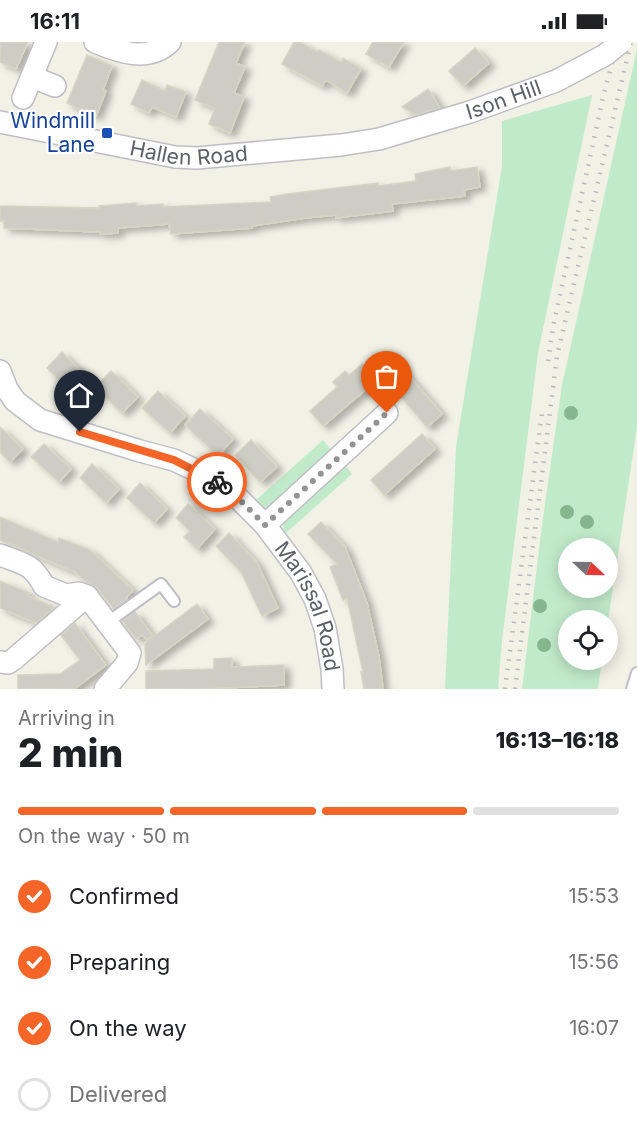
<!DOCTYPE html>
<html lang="en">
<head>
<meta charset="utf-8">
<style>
  :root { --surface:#fff; --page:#f2f2f2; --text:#202124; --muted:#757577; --line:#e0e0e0; --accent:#f56528 }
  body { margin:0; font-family:Inter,sans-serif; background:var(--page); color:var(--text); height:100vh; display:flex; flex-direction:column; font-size:22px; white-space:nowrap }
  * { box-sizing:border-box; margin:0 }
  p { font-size:20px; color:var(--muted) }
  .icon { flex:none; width:33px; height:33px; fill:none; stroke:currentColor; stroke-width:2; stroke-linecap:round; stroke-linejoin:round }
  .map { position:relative; height:647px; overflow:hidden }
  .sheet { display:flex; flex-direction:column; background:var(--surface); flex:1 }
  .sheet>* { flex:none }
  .needle { width:39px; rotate:112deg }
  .tools { position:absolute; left:558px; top:496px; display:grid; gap:12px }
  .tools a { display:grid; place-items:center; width:60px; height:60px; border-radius:50%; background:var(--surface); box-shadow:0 3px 15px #0003; font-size:30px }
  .pin { position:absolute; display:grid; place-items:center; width:51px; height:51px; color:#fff; margin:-62px -26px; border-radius:50% 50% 50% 0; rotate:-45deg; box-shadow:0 0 6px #0007 }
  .pin .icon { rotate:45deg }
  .courier { position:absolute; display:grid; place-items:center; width:60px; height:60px; margin:-30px; border:4px solid #f56528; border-radius:50%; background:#fff; color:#222; box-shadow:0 2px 8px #0007 }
  .summary em { font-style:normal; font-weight:800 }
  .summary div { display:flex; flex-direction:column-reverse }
  .summary { display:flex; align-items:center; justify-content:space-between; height:102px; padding:0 18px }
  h1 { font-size:39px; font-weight:800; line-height:45px }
  .bar { display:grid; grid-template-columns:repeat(4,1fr); gap:9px 6px; align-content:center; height:72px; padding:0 18px }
  .bar i { height:8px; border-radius:4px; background:var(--line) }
  .bar .on { background:var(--accent) }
  .bar p { grid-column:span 4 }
  ol { padding:0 18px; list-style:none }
  li { display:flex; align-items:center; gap:18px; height:66px }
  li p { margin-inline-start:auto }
  li .icon { padding:6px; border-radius:50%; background:var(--accent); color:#fff; stroke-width:4 }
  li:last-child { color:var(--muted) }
  li i { width:33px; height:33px; border:3px solid var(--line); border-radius:50% }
  .status { display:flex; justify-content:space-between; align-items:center; height:42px; padding:0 30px; background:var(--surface); direction:ltr }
  .status svg { height:16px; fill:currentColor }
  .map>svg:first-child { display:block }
</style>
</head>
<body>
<div class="status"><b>16:11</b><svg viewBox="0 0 49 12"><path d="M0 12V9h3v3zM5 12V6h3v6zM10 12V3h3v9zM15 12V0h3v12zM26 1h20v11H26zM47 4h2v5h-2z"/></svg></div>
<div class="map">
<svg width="637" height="647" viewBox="0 0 637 647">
  <defs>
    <filter id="shadow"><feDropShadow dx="6" dy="4" stdDeviation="3" flood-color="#0004"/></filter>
  </defs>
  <rect width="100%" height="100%" fill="#f1f1e6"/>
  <path fill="#c1eaca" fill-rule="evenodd" d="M637 7V385L608 579H568V618H602L598 647H522L542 483 562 343ZM568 507H608V546H568Z
    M592 53 538 311 502 599 498 647H445L456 405 502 124V79Z
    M323 398 334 411 268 466 262 465 256 458Z
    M346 424 352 432 286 491 283 486 285 478Z"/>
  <path fill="#cecdc5" stroke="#d6d5c4" stroke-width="1.5" filter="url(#shadow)" d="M0 0H28L16 27 0 20Z
    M219 0H245L236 21 245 25 234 51 244 55 230 91 209 82 215 66 195 58Z
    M294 0H299L318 10 319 8 341 20 343 16 361 27 347 51 326 38 322 44 282 22Z
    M373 0H404L389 25 366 12Z
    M475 6 489 21 463 44 449 29Z
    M87 13 112 24 103 48 106 49 96 74 67 61Z
    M142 38 165 49 167 43 186 50 176 75 152 65 149 71 131 62Z
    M428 47 440 66 415 73 402 65Z
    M450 125 451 129 477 125 480 145 464 148 465 154 392 162 393 169 336 176V173L305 176 252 184V186L171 192 169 182 118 186V191L100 192V190L4 186V179H0V164L99 166V164L136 161V164L163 162V165L271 160 270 155 287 152 378 141V144L416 139 415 132Z
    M62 310 88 336 73 352 47 326Z
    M397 320 442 372 427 385 382 333Z
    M362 322 376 339 323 384 310 369 337 345 333 340 345 329 349 333Z
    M111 329 138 355 122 371 95 345Z
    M158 349 185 374 170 391 142 366Z
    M200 367 233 397 218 414 185 383Z
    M0 385 23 407 10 420 0 410Z
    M422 392 435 407 384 453 371 438Z
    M251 398 277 425 260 440 235 413Z
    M44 402 71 427 59 440 31 415Z
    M92 422 119 447 106 461 80 436Z
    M140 441 167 467 154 481 127 456Z
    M188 462 215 487 197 507 184 495 190 489 176 476Z
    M0 475 58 500 59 496 90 508 133 548 126 556 127 557 114 567 96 545 86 540 75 530 0 498Z
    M321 480 345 505 367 561 379 615 383 647H364L361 630H363L347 556 343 558 330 525 337 522 308 492Z
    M229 491 257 521 278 566 262 574 241 530 216 504Z
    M0 539 29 551 28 554 54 565 53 566 36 581 0 566Z
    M197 562 208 577 146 623 145 601Z
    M135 570 152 593 147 598 142 593 136 597 122 579Z
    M75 581 106 623 74 647H18V633L60 632 80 618 61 593Z
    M232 616V625L284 623V643L203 647H146V629L214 627V617Z"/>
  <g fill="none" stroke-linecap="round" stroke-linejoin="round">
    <defs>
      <path id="service" d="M108 580 161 542 174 559
        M632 647 637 631"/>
      <g id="minor">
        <path d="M95 0C119 10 148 21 170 0"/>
        <path d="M32 35 55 44"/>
        <path d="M23 56 46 0"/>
        <path id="s1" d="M0 80 175 115 197 116 341 103 379 97 470 70 556 39"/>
        <path id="s2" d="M0 329 7 347 15 359 40 378 140 409 174 418 208 434 232 450 265 483 301 531 315 557 325 586 332 627 333 647"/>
        <path d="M265 483 387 371"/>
        <path d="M0 513C23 522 32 521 44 544L66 553 79 551 87 554 130 611 127 621 105 647"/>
        <path d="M0 620 8 621 14 617 87 554"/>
      </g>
    </defs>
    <use href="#service" stroke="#bebec6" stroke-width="14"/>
    <use href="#minor" stroke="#bebec6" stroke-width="24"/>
    <use href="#service" stroke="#fff" stroke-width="10"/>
    <use href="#minor" stroke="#fff" stroke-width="21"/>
    <path stroke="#b9b9bb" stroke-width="4.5" stroke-dasharray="1.5 8" stroke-linecap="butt" d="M548 319 553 285 604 51 618 0
      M505 647 542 370
      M515 647 557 314 631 0"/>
    <defs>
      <path id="minor-bridge" d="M556 39 605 13 621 0"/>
    </defs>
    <use href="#minor-bridge" stroke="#bebec6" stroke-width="24" stroke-linecap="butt"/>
    <use href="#minor-bridge" stroke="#fff" stroke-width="21"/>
  </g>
  <g fill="#86b68e">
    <circle cx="571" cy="371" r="7"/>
    <circle cx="567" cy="470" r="7"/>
    <circle cx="587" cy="480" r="7"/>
    <circle cx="540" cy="564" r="7"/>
    <circle cx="544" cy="603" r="7"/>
  </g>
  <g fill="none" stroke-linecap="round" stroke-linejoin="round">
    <path stroke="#919394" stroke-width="6" stroke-dasharray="0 10.8" d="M217 440 232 450 265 483 387 371"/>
    <path stroke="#f56528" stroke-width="8" d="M80 390 174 418 217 440"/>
  </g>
  <rect fill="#1a4fb4" stroke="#fff" stroke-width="2" x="101" y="85" width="12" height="12" rx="3"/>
  <g text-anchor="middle" stroke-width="4.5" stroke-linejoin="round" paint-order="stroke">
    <g font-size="21" fill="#5e6068" stroke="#fff">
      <text dy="7" stroke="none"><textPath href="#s1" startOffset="514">Ison Hill</textPath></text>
      <text dy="7" stroke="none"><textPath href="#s1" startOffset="192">Hallen Road</textPath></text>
      <text dy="7" stroke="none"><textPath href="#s2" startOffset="412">Marissal Road</textPath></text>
    </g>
    <g font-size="21" fill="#164399" stroke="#fff" text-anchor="end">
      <text x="95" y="86">Windmill<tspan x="95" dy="24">Lane</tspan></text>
    </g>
  </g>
</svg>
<div class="tools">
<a><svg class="needle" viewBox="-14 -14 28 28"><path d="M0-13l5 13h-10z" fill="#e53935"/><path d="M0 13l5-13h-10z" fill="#757577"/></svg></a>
<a><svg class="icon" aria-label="locate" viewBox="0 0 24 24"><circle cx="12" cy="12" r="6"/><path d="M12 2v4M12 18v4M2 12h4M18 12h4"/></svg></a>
</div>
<div class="pin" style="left:387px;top:371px;background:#ea580c"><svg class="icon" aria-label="bag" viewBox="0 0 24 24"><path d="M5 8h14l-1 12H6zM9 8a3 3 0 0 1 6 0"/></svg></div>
<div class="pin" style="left:80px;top:390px;background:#1f2937"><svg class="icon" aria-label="home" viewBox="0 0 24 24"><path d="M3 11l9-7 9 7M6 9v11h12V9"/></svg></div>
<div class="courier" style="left:217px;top:440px"><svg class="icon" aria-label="bike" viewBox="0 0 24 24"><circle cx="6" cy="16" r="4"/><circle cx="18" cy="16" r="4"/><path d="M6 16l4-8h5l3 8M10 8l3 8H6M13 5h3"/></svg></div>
</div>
<section class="sheet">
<div class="summary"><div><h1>2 min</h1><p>Arriving in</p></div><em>16:13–16:18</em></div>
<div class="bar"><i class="on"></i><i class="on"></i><i class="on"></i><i></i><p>On the way · 50 m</p></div>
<ol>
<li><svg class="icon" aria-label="check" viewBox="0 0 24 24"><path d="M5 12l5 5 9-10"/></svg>Confirmed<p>15:53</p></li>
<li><svg class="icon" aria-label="check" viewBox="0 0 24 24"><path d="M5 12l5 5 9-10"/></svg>Preparing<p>15:56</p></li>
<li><svg class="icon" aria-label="check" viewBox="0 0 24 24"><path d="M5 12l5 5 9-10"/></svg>On the way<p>16:07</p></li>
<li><i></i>Delivered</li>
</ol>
</section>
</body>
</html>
